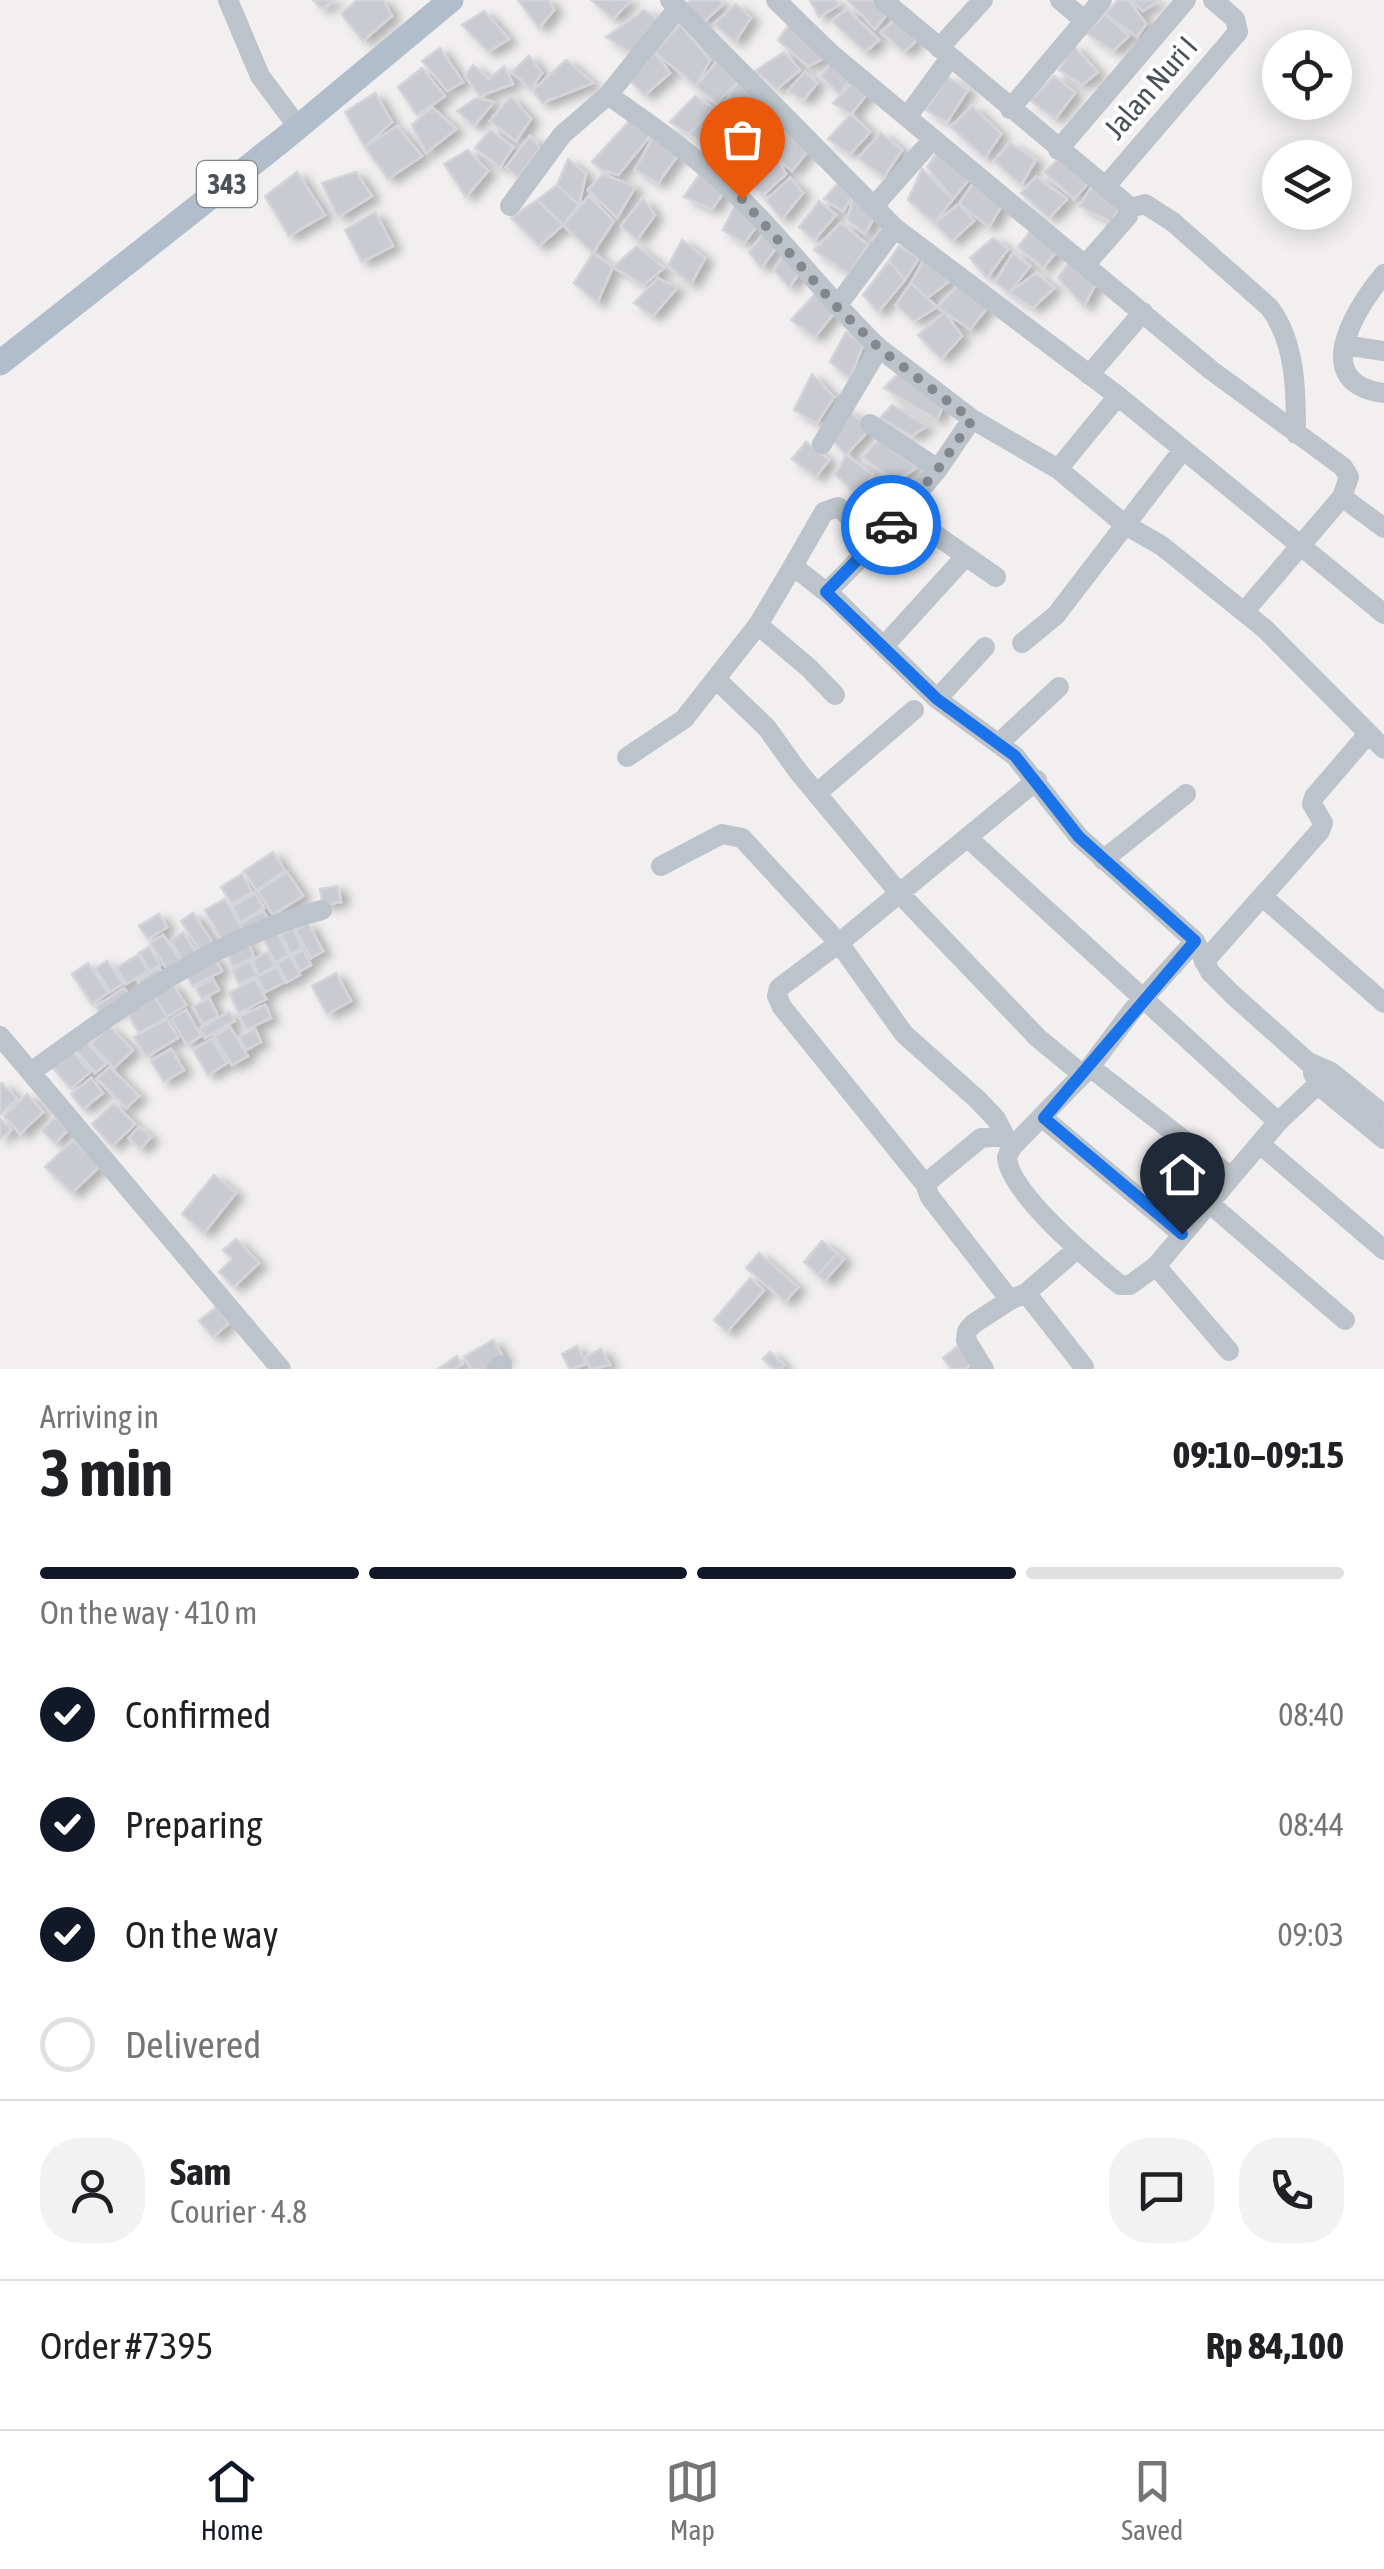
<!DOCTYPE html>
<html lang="en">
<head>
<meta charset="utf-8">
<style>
  :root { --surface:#fff; --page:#f2f2f2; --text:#202124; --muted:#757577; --line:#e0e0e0; --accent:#111827 }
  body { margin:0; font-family:"Asap Condensed",sans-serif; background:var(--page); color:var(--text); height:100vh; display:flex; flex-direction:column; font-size:38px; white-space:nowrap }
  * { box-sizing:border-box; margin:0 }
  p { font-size:32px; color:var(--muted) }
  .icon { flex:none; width:55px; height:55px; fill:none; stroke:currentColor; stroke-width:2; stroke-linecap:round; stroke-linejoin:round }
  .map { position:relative; height:1369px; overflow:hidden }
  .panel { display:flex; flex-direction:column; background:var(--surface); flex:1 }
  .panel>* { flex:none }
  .fabs { position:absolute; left:1262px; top:30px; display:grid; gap:20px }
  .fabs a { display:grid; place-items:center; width:90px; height:90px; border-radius:50%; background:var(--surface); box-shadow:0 5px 25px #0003; font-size:50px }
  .pin { position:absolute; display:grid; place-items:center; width:85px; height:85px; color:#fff; margin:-102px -42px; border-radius:50% 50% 50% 0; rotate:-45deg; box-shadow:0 0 10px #0007 }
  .pin .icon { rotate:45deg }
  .courier { position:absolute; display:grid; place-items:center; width:100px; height:100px; margin:-50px; border:8px solid #1a73e8; border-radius:50%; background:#fff; color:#222; box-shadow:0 2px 12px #0007 }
  .headline em { font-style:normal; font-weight:700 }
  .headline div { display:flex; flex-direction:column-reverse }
  .headline { display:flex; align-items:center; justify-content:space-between; height:170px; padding:0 40px }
  h1 { font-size:65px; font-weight:700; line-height:75px }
  .bar { display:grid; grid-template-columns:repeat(4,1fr); gap:15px 10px; align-content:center; height:120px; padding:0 40px }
  .bar i { height:12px; border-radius:8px; background:var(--line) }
  .bar .on { background:var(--accent) }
  .bar p { grid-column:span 4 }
  .line { display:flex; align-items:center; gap:25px; padding:0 40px; border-top:2px solid var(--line) }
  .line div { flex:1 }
  .round { display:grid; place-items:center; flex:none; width:105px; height:105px; border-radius:40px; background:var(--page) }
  ol { padding:0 40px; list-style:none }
  li { display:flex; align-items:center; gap:30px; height:110px }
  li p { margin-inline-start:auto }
  li .icon { padding:10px; border-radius:50%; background:var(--accent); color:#fff; stroke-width:4 }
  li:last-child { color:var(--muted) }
  li i { width:55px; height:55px; border:5px solid var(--line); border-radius:50% }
  .dock { display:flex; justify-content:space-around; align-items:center; height:140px; border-top:2px solid var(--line); background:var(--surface); font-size:28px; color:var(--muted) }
  .dock a { display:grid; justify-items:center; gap:5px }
  .dock .on { color:var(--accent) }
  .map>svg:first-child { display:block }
</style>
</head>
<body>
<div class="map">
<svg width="1384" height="1369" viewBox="0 0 1384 1369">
  <defs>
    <filter id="shadow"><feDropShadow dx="8" dy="4.5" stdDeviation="5" flood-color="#0004"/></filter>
  </defs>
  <rect width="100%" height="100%" fill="#f1efef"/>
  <path fill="#c9cbd1" stroke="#d3d5da" stroke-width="2.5" filter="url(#shadow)" d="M313 0H335L322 9Z
    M357 0H383L392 16 363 41 341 14Z
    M518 0H548L554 10 539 28Z
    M591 0H631L613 19Z
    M691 0H719L723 4 702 24 686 4Z
    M810 0H835L839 5 819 17Z
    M848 0H872L888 13 875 29Z
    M1118 0H1129L1146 24 1137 37 1105 14Z
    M1131 0H1159L1143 11Z
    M736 4 751 18 735 42 714 24Z
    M847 9 879 40 865 52 832 21Z
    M644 10 663 24 636 57 606 37Z
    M484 11 509 39 488 52 462 25Z
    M1105 14 1129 36 1113 51 1086 33Z
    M896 19 917 40 904 52 881 32Z
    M791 22 830 56 808 66 778 40Z
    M680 24 710 60 696 86 655 52Z
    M1073 45 1098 72 1082 85 1059 70Z
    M440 48 463 82 447 91 422 61Z
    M655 52 670 73 645 95 630 81Z
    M784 52 800 70 777 89 755 71Z
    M529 56 542 73 531 89 512 72Z
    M720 58 740 79 716 104 696 86Z
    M566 60 593 83 542 103 533 90Z
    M832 61 850 78 840 95 821 76Z
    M473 65 489 79 504 66 513 84 480 96 465 76Z
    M422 68 445 96 417 115 398 87Z
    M805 72 817 83 804 100 788 91Z
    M1054 76 1075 93 1055 119 1030 100Z
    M947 77 968 90 947 122 926 110Z
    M740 79 764 102 750 131 720 109Z
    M855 80 869 92 851 114 833 103Z
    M375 93 392 122 365 147 345 112Z
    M511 96 531 119 516 141 490 121Z
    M695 96 713 108 689 134 670 122Z
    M476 98 494 102 474 126 457 111Z
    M972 106 1001 134 985 158 951 127Z
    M432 107 456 129 426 153 412 125Z
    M713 108 731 127 709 148 689 134Z
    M770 112 788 128 771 153 750 131Z
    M851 114 870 132 850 154 828 139Z
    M629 121 651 135 618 175 600 169 592 162Z
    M397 126 422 156 388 179 365 147Z
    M788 128 808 151 792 171 771 153Z
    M490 130 513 147 500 167 475 148Z
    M732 133 749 147 731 168 711 152Z
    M881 133 902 150 884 177 858 158Z
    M530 136 540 148 518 177 506 167Z
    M653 137 678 155 658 183 635 170Z
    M1010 143 1036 160 1021 185 994 161Z
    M752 147 765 159 747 182 731 168Z
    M468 150 488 171 466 197 444 164Z
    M937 152 971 177 953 199 927 167Z
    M776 157 786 174 763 195 747 182Z
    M568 159 586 174 579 205 557 185Z
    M1059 159 1090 181 1074 199 1044 172Z
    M922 169 953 199 934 223 908 200Z
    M297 172 325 215 289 236 265 196Z
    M356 172 372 196 338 217 322 183Z
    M701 172 724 192 712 209 684 197Z
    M603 174 635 187 617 218 588 190Z
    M1036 177 1067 199 1049 218 1021 193Z
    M790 178 803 193 782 219 766 200Z
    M975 180 1004 202 989 227 959 204Z
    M840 181 853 195 843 211 824 199Z
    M557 185 579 205 563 225 537 200Z
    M1091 188 1120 205 1112 222 1079 206Z
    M853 195 875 216 865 234 848 220Z
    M589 196 614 221 593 253 563 225Z
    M643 199 655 215 637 240 621 226Z
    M537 200 563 225 539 246 511 218Z
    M819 201 836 215 814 240 799 227Z
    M959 204 974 221 952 241 934 223Z
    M735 205 759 223 744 243 723 230Z
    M375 212 393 246 362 262 345 230Z
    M841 223 868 245 849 274 814 250Z
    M1032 229 1058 250 1043 268 1018 247Z
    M765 232 777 247 761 268 749 252Z
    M993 238 1008 249 987 278 970 258Z
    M682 240 705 258 691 284 668 266Z
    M637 246 664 268 644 285 613 267Z
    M899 246 919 258 905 280 889 261Z
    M593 253 613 267 597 303 574 283Z
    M1013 253 1030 266 1009 293 995 282Z
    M784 254 801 271 789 287 774 270Z
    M925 258 951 280 927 298 911 283Z
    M889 261 905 280 878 312 863 295Z
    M1069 262 1098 280 1084 306 1058 278Z
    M1036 273 1054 288 1033 308 1009 293Z
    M658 278 677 288 653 316 634 303Z
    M911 283 937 307 914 321 896 305Z
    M959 285 988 307 970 329 937 307Z
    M815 294 835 312 815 337 791 320Z
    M945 312 962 336 941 359 918 335Z
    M846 332 863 345 850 378 830 362Z
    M900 372 943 405 937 420 884 388Z
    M812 374 834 397 817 423 794 410Z
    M892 405 927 426 912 436 880 418Z
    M845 409 871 428 846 455 833 441Z
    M878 440 917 467 896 482 863 457Z
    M806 442 829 460 816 477 792 459Z
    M846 455 873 475 856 494 835 474Z
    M273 852 285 871 256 890 244 871Z
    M287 872 303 896 273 915 258 891Z
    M242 874 252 892 232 904 221 887Z
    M338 886 341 902 323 905 320 889Z
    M255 893 264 908 241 922 232 907Z
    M225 899 244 933 224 944 205 910Z
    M263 911 271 923 247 936 240 924Z
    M193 913 213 943 200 951 181 921Z
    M159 914 167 927 148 939 139 926Z
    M308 923 323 951 311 958 296 930Z
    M293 929 302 948 291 954 281 935Z
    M276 930 289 955 275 962 263 937Z
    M183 932 197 953 184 962 170 941Z
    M163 935 180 960 167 969 150 943Z
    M247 941 254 957 233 967 226 951Z
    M149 947 160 965 150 971 139 953Z
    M303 950 311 965 300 971 292 955Z
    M268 952 275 966 259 975 252 960Z
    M138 955 148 971 126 984 116 968Z
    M213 955 222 971 193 986 184 971Z
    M290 956 300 975 287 982 277 963Z
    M107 961 123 984 110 992 95 969Z
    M250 961 257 976 239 984 232 970Z
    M88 963 108 993 92 1004 72 974Z
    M277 967 285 982 265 992 257 977Z
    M159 968 165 978 144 991 137 981Z
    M336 973 351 1001 327 1014 312 986Z
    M213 979 219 990 202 999 196 988Z
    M255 979 266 999 239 1013 229 993Z
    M172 983 186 1005 167 1017 153 994Z
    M124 988 132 1001 104 1018 96 1006Z
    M153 994 167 1017 139 1033 126 1011Z
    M209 998 218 1016 203 1024 193 1007Z
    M265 1005 271 1018 246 1030 240 1016Z
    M186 1010 201 1036 187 1045 171 1019Z
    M229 1012 234 1021 205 1038 199 1029Z
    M167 1019 178 1038 146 1057 134 1037Z
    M109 1026 133 1050 114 1068 91 1044Z
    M230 1027 248 1056 232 1065 214 1036Z
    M255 1029 261 1042 246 1050 239 1037Z
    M212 1039 227 1063 208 1075 193 1050Z
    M85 1040 106 1064 95 1073 75 1049Z
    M171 1049 184 1070 164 1082 151 1061Z
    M72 1051 90 1072 71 1089 53 1068Z
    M110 1067 139 1096 126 1108 97 1079Z
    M91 1078 103 1093 83 1109 71 1094Z
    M2 1083 17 1099 0 1115V1085Z
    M27 1094 43 1112 20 1134 4 1116Z
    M114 1103 135 1124 112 1146 92 1124Z
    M55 1117 68 1130 55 1143 42 1130Z
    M0 1118 11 1130 0 1139Z
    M139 1127 151 1137 140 1149 129 1138Z
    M73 1140 100 1166 72 1193 45 1167Z
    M214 1175 236 1193 204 1233 182 1214Z
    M236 1239 259 1263 234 1287 219 1272 232 1259 223 1250Z
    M822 1241 837 1253 818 1275 804 1262Z
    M759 1253 798 1287 785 1302 746 1268Z
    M837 1253 844 1259 825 1281 818 1275Z
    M750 1278 764 1290 727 1332 714 1320Z
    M216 1307 229 1323 213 1337 199 1321Z
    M493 1340 505 1360 489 1369H472L464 1357Z
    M960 1344 974 1362 965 1369H951L943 1358Z
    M577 1346 586 1364 570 1369 562 1354Z
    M601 1349 610 1365 591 1369 585 1357Z
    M770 1352 784 1365 780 1369H774L763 1359Z
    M457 1356 462 1364 453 1369H438Z"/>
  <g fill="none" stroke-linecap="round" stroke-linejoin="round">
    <path stroke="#bcc3ca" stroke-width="20" d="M228 0 260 76 298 127
      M670 0 895 228 1118 396 1384 614
      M776 0 830 53 1211 370 1343 467 1349 477 1342 497 1244 612
      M883 0 1131 208
      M1060 0 1084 20
      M939 48 983 0
      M608 95C655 128 701 160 742 200 790 247 830 302 879 348
      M1010 109 1102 0
      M907 117 950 58
      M1058 150 1186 0
      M1105 187 1238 32 1235 19 1213 0
      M510 206 562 135 608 95 678 8
      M874 206 933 139
      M1086 264 1128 216 1131 208 1145 204 1173 222 1269 307C1296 342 1296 391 1296 434
      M1384 274C1357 307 1307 383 1384 393
      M837 306 895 228
      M1344 345 1384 351
      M1089 375 1143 312
      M870 424 938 469
      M822 444 879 348 972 419
      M1058 469 1124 524 1162 546 1265 629 1384 749
      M1342 497 1384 528
      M903 512 996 577
      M793 566 824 512 838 507 878 540 938 469 972 419 1058 469 1118 396
      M827 592 878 540
      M758 625 809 668 835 695
      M1022 643 1056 615 1182 451
      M884 646 965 557
      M716 679 767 728 797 770 900 894 1038 1038 1083 1075
      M937 699 985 647
      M998 744 1059 687
      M627 757 684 719 758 625 793 566 835 599 937 699 1015 756 1079 837 1195 941 1210 972 1234 996 1308 1062 1331 1072 1384 1115
      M817 793 914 710
      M968 838 1278 1122
      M1103 860 1186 794
      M661 866 722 834 742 838 839 943 904 1034 978 1100 996 1119 1009 1144
      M1263 897 1384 1003
      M1195 941 1132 1011 1090 1067 1012 1147 1007 1157C1009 1193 1092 1262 1120 1285H1130L1156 1266 1278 1122 1331 1072
      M1204 962 1320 831 1323 823 1312 804 1314 797 1368 734
      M0 1036 281 1369
      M1090 1067 1231 1177
      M31 1072C121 1007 214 938 322 910
      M1313 1073 1318 1085 1384 1139
      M1043 1118 1182 1234
      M1004 1136 981 1138 925 1184 782 1007 777 996 779 988 839 943 1037 780
      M1260 1144 1384 1250
      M925 1184 930 1197 1010 1300
      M1209 1203 1345 1320
      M1156 1266 1229 1351
      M1026 1293 1084 1367
      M496 1369 502 1365
      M984 1369 966 1340 967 1331 973 1324 1010 1300 1026 1293 1077 1249"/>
    <path stroke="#b1bdcb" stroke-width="25" d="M0 363 285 138 451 0"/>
  </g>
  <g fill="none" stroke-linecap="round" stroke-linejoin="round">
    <path stroke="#84888e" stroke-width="10" stroke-dasharray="0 18" d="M742 199 836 306 879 348 972 420 938 469 891 525"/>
    <path stroke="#1a73e8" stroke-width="12" d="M891 525 826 592 937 699 1015 756 1079 837 1195 941 1044 1118 1182 1234"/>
  </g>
  <g text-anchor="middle" stroke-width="8" stroke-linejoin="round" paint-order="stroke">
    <rect fill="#fff" stroke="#80858c" stroke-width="2.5" x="197" y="161" width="60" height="46" rx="8"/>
    <g font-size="28" font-weight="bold" fill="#49515a">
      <text x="227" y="194">343</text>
    </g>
    <g font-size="30" fill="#49515a" stroke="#fff">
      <text transform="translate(1151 88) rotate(-49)" y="10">Jalan Nuri I</text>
    </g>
  </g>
</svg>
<div class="fabs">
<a><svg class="icon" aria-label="locate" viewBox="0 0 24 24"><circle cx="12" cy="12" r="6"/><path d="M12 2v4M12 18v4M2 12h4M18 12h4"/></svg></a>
<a><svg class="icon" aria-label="layers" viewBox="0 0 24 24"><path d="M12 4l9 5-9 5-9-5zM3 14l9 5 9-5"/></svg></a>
</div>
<div class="pin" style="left:742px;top:199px;background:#ea580c"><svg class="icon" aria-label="bag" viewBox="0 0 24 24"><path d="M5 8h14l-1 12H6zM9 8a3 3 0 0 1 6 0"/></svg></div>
<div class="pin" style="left:1182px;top:1234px;background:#1f2937"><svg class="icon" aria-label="home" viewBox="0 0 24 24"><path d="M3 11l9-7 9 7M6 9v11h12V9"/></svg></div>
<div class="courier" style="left:891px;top:525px"><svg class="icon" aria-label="car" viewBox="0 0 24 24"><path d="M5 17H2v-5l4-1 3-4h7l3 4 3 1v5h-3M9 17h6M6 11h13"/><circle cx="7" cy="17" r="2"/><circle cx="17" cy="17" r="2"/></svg></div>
</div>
<section class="panel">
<div class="headline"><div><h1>3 min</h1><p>Arriving in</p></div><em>09:10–09:15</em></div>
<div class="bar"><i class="on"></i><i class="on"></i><i class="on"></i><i></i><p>On the way · 410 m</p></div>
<ol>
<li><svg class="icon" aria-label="check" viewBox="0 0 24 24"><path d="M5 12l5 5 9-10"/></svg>Confirmed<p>08:40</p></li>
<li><svg class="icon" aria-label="check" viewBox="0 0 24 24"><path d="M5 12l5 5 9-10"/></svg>Preparing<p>08:44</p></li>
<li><svg class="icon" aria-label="check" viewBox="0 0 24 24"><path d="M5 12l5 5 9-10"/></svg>On the way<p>09:03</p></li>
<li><i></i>Delivered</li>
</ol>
<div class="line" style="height:180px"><a class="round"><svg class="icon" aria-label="person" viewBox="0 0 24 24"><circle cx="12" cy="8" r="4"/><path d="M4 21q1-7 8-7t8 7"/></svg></a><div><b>Sam</b><p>Courier · 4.8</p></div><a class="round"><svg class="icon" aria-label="chat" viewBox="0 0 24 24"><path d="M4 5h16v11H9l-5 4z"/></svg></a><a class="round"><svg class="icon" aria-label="phone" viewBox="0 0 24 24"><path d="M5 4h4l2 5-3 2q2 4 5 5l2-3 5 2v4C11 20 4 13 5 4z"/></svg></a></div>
<div class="line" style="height:130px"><div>Order #7395</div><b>Rp 84,100</b></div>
</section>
<nav class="dock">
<a class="on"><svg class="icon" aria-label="home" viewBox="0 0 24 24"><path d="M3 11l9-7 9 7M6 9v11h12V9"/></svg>Home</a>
<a><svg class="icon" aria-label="map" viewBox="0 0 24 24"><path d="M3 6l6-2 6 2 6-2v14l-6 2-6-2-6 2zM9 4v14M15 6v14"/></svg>Map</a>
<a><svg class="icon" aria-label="saved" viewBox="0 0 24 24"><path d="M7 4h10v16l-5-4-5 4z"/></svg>Saved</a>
</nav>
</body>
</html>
